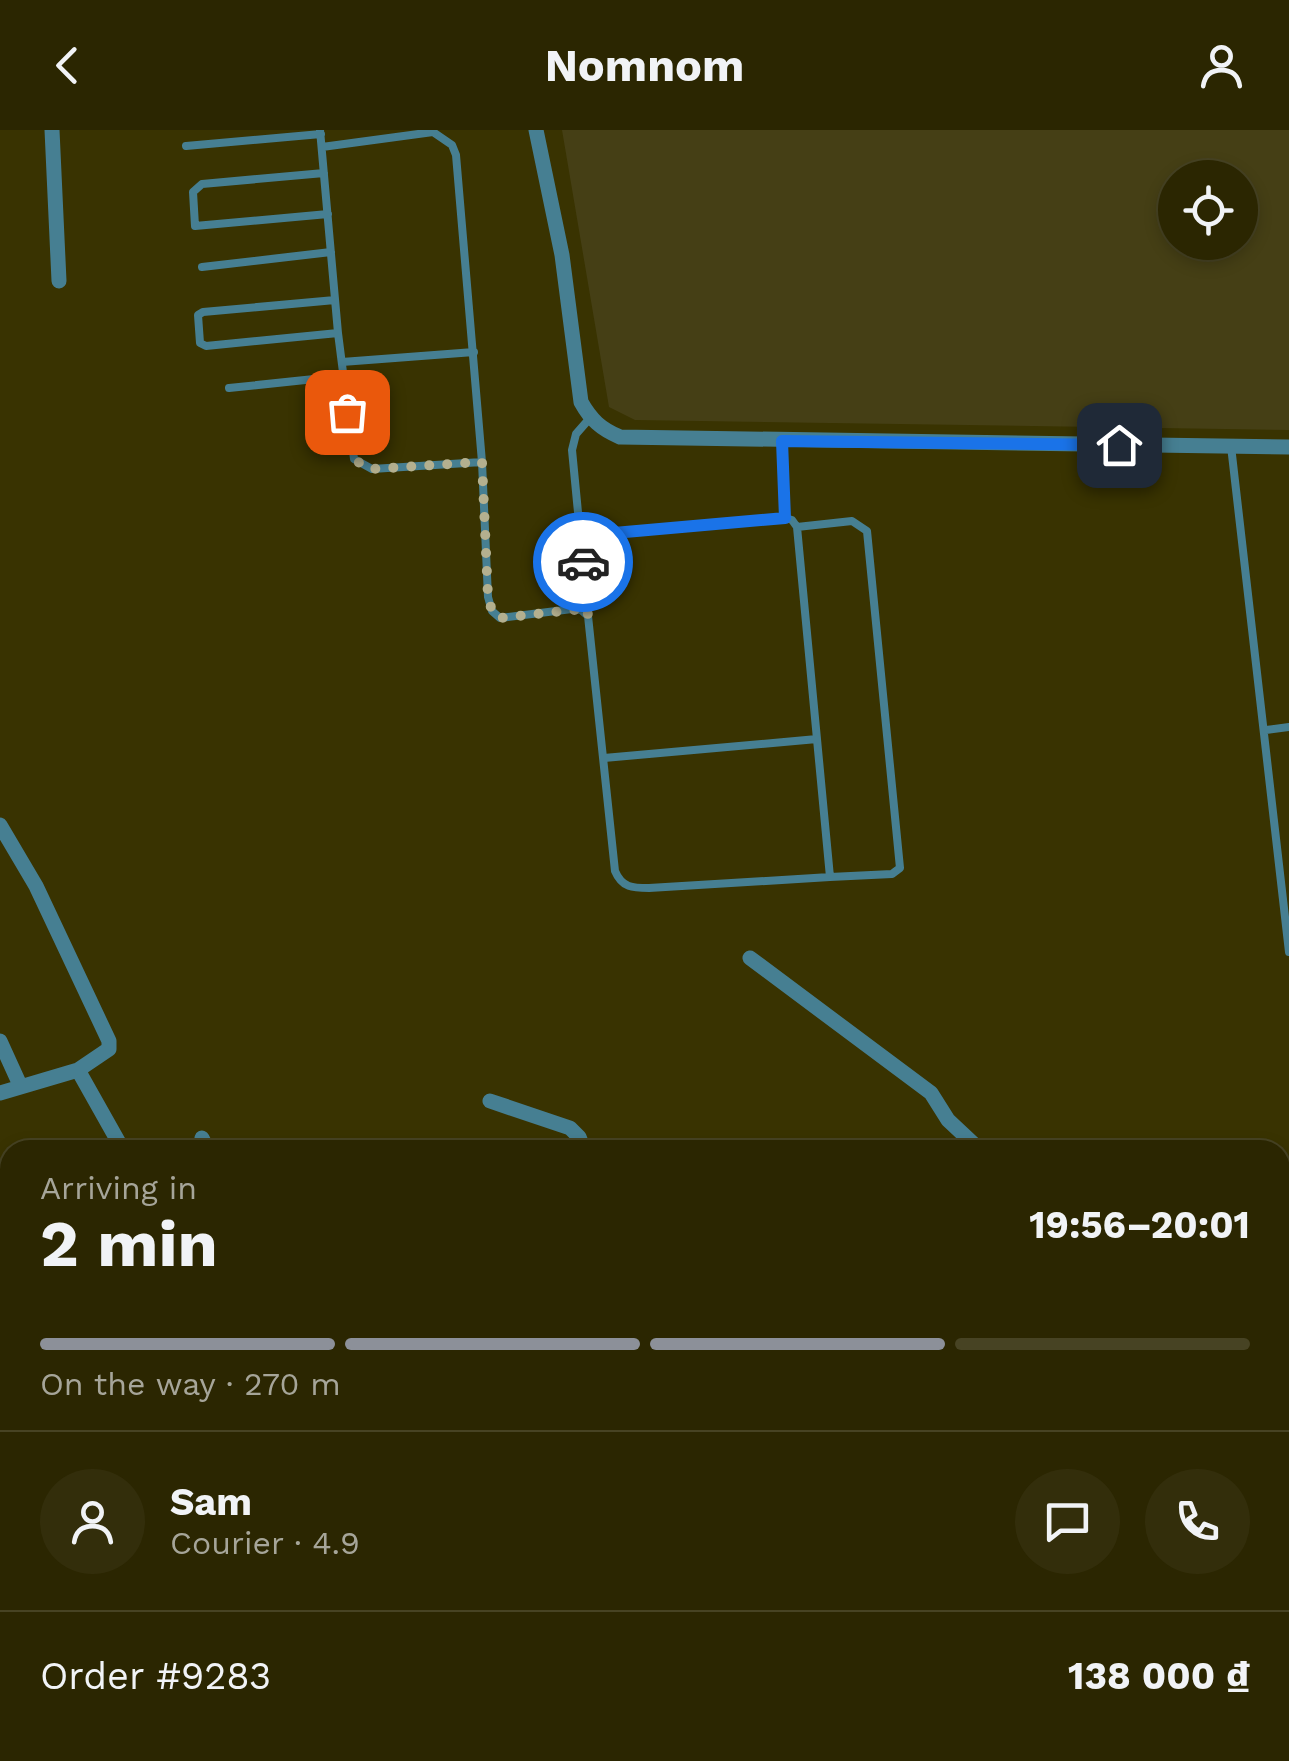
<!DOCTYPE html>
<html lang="en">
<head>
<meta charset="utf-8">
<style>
  :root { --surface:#2b2601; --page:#332e0b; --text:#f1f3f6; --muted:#a6a599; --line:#474323; --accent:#8c9099 }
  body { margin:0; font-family:"Work Sans",sans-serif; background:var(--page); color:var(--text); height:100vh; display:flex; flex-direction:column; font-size:38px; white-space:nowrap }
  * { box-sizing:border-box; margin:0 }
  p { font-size:32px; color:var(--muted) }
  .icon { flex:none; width:55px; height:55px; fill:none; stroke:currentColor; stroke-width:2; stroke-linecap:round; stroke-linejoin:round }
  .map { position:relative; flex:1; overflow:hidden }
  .panel { position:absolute; left:0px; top:1010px; width:1290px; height:622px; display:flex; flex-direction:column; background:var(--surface); border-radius:30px 30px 0 0; box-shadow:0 5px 15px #0003,0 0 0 2px var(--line) }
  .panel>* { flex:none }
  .tools { position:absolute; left:1158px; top:30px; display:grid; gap:20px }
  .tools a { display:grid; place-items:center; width:100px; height:100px; border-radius:50%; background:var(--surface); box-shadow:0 5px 15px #0003,0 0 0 2px var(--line); font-size:50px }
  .pin { position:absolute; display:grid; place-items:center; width:85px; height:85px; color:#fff; margin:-42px; border-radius:20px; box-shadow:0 5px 15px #0006 }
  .courier { position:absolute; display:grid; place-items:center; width:100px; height:100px; margin:-50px; border:8px solid #1a73e8; border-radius:50%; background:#fff; color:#222; box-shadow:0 2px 12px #0007 }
  .head em { font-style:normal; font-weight:700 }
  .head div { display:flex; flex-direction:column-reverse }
  .head { display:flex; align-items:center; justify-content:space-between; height:170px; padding:0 40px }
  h1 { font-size:65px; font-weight:700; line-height:75px }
  .bar { display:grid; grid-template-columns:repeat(4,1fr); gap:15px 10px; align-content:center; height:120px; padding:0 40px }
  .bar i { height:12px; border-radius:8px; background:var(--line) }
  .bar .active { background:var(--accent) }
  .bar p { grid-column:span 4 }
  .line { display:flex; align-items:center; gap:25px; padding:0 40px; border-top:2px solid var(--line) }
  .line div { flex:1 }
  .round { display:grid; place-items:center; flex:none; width:105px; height:105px; border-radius:52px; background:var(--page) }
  header { display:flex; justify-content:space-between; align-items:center; height:130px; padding:0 40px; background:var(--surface); font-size:45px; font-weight:700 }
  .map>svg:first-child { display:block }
</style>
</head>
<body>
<header><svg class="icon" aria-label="back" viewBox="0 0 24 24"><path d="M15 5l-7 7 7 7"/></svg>Nomnom<svg class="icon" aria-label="person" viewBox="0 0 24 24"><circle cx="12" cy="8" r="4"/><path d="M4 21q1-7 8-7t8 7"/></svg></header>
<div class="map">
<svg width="1289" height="1631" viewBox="0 0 1289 1631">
  <rect width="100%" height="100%" fill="#393301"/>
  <path fill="#453f15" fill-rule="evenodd" d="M562 0H1289V300L635 290 609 277ZM1175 48H1240V112H1175Z"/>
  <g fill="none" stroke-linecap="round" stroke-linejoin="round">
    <path stroke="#467f92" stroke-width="8" d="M320 0 338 203 354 329 372 339 482 332
      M186 16 321 4
      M322 17 433 2 452 15 456 25 482 332 488 467 492 481 500 488 572 479 581 480 588 486 615 741C622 758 633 758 649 758L830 747 797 397 792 390 785 388 580 406
      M324 43 202 54 193 62 195 96 328 84
      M202 137 331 122
      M335 170 203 182 198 185 200 213 206 216 338 203
      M342 232 474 222
      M229 258 343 246
      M782 311 785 388
      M1231 316 1289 822
      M797 397 852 391 867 401 900 738 892 744 830 747
      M588 486 572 320 576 304 590 288
      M1266 600 1289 597
      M604 628 817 609
      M0 1411 10 1430
      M0 1439 10 1434"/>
    <path stroke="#467f92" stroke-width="15" d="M52 0 59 151
      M536 0 562 125 581 272C591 290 601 299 620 307L1289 317
      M0 695 36 756 109 911V919L78 940 0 963
      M750 828 931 963 948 990 980 1020
      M0 911 20 955
      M78 940 123 1020
      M490 971 570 998 579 1007 584 1020
      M202 1008 208 1020
      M0 1053 10 1074
      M0 1239 10 1234
      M1280 1339 1289 1332
      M343 1622 354 1631
      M262 1631 275 1622"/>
    <path stroke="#44cbf2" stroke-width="25" d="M0 1577 10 1593
      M29 1622 34 1631"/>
  </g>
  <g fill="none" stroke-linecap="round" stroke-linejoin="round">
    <path stroke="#b4b08f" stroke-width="10" stroke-dasharray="0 18" d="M347 282 354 330 372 339 482 332 488 467 492 481 500 488 572 480H581L588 486 583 432"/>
    <path stroke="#1a73e8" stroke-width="12" d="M583 432 580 406 785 388 782 311 1119 315"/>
  </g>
</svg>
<div class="tools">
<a><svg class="icon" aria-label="locate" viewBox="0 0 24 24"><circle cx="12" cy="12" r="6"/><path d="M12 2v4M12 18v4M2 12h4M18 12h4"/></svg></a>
</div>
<div class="pin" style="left:347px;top:282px;background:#ea580c"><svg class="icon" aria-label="bag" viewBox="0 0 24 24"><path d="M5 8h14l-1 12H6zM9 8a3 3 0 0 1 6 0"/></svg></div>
<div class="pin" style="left:1119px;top:315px;background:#1f2937"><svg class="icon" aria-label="home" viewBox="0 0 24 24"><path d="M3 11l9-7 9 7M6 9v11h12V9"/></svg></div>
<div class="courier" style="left:583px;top:432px"><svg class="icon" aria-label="car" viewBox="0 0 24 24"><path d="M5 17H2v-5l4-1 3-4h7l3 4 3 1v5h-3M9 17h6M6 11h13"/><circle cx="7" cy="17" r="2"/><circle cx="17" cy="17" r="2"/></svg></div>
<section class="panel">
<div class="head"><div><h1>2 min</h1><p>Arriving in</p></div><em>19:56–20:01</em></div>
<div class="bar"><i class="active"></i><i class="active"></i><i class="active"></i><i></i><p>On the way · 270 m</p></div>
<div class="line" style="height:180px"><a class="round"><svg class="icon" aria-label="person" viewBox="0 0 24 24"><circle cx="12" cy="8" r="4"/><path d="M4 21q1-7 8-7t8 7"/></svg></a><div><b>Sam</b><p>Courier · 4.9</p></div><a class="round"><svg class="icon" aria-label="chat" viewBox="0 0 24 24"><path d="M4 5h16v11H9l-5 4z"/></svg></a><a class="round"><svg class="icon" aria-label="phone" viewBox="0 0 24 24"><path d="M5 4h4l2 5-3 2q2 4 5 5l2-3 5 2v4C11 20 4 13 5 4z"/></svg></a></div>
<div class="line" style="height:130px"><div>Order #9283</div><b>138 000 ₫</b></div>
</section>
</div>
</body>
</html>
